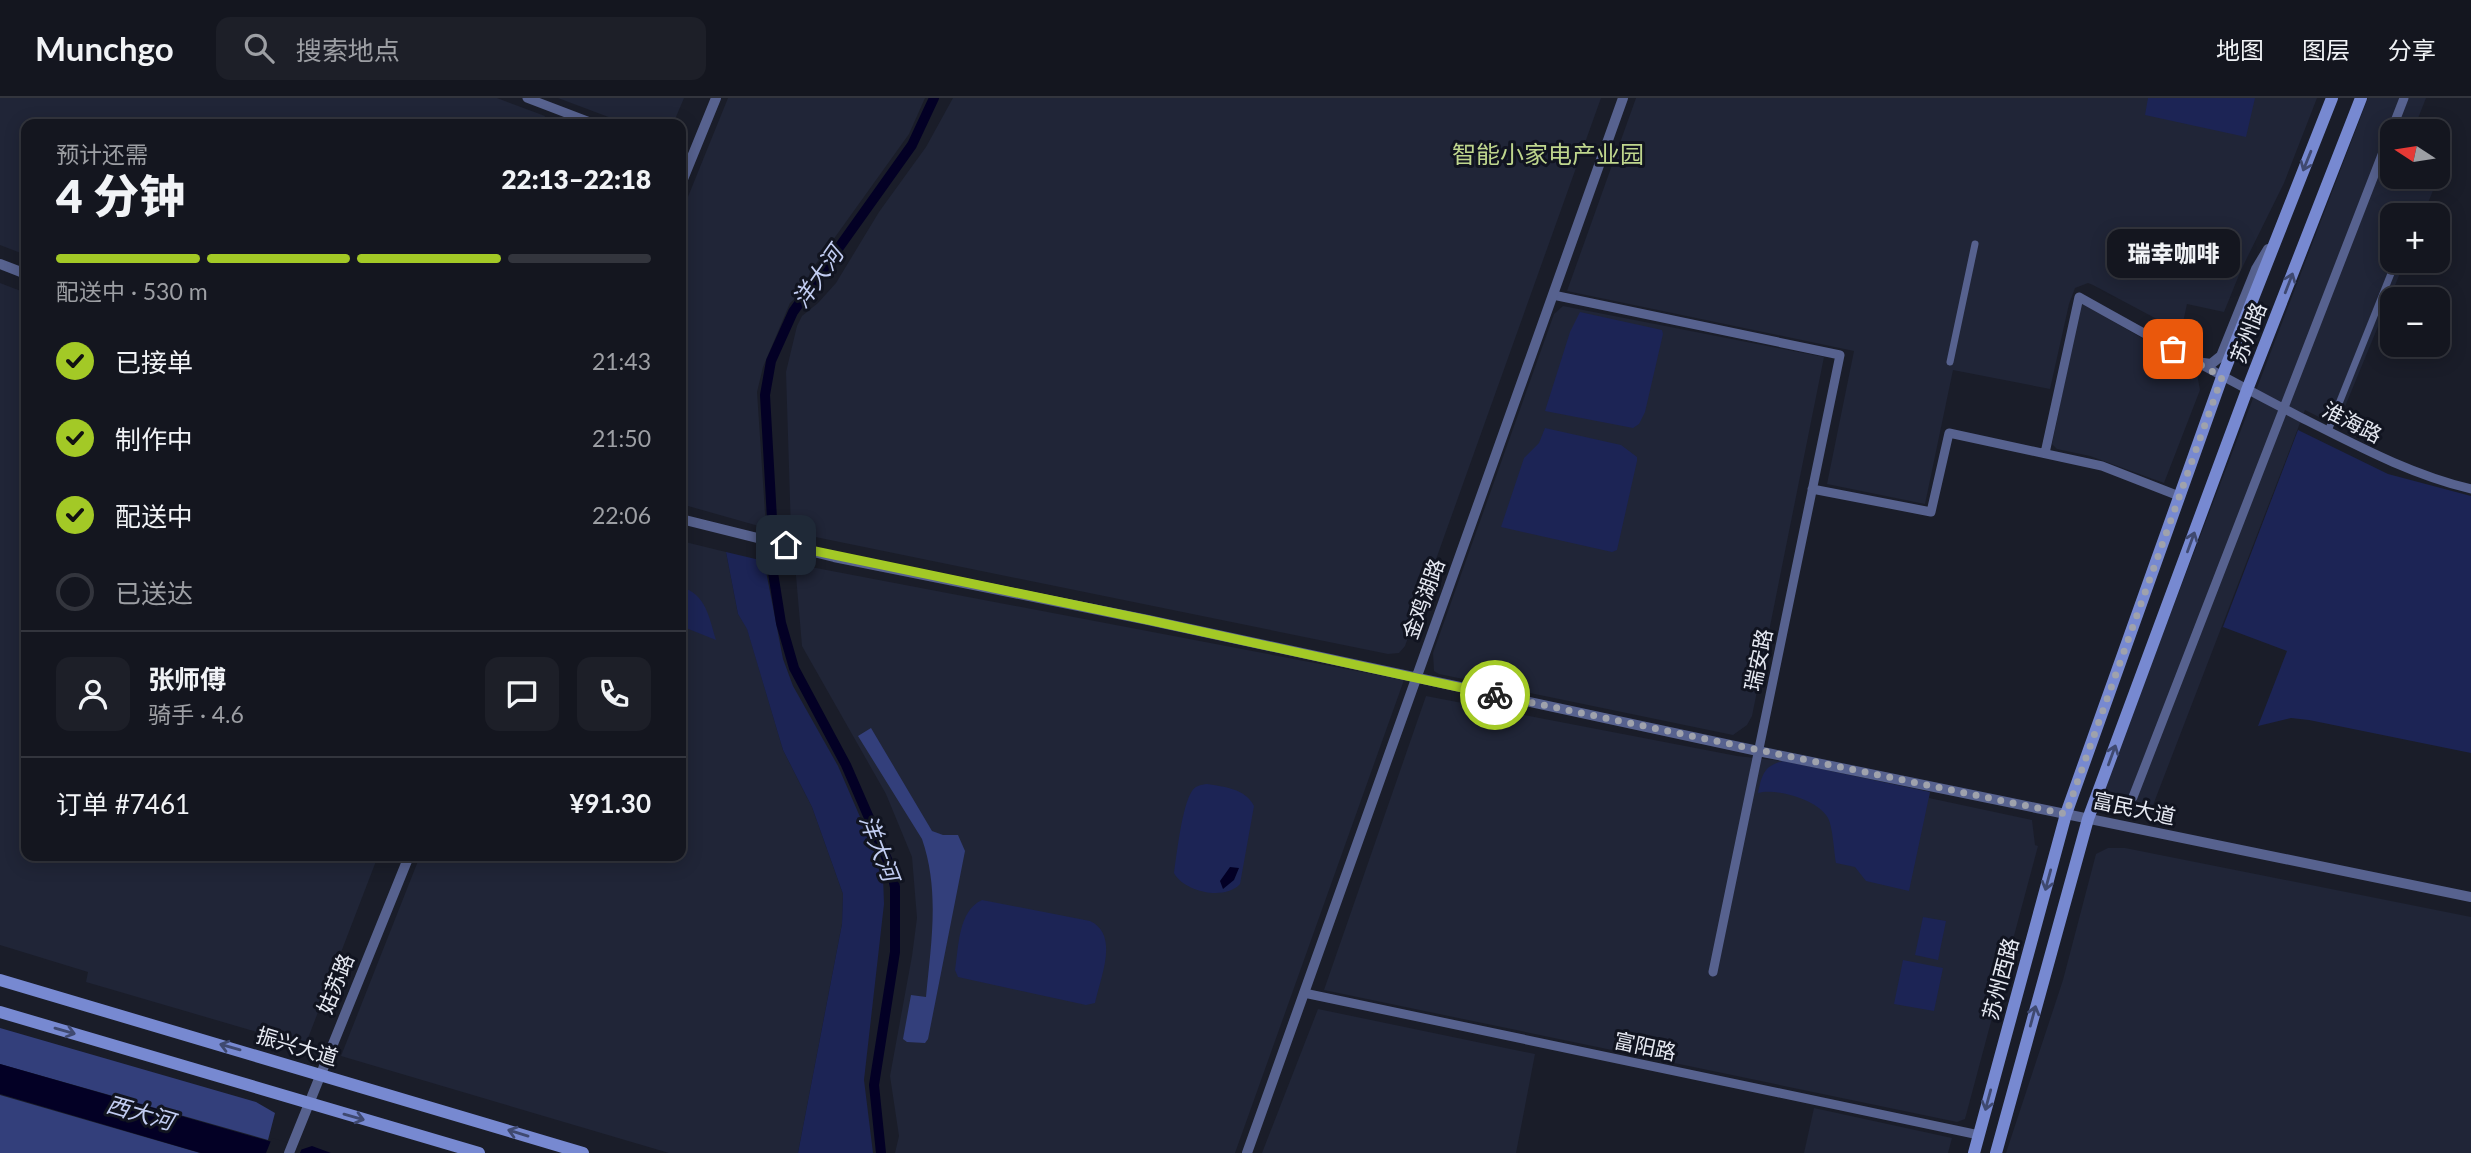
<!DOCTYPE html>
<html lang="zh">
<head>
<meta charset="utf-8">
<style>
  :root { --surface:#14161f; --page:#1d1f28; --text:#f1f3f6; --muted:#9d9fa4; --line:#33353d; --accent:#a3c926 }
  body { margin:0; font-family:Lato,"Noto Sans SC",sans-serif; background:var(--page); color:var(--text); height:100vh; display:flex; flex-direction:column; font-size:26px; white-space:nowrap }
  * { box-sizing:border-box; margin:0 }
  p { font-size:23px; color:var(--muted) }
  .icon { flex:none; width:38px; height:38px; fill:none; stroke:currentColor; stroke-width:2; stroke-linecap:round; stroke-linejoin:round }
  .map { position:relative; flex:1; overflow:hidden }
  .drawer { position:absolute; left:21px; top:21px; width:665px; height:742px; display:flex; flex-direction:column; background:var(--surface); border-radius:14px; box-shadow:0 4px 18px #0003,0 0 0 2px var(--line) }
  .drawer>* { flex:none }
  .needle { width:46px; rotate:282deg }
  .fabs { position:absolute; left:2380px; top:21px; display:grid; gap:14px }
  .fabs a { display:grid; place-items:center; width:70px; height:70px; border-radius:14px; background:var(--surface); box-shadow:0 4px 18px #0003,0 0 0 2px var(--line); font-size:35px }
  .pin { position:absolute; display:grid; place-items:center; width:60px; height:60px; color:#fff; margin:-30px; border-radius:14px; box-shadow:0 4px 10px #0006 }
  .courier { position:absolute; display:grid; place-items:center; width:70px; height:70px; margin:-35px; border:5px solid #a3c926; border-radius:50%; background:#fff; color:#222; box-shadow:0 2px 9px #0007 }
  .bubble { position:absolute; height:49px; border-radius:14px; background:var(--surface); box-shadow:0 4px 18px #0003,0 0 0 2px var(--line); font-size:23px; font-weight:800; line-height:49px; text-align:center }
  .summary em { font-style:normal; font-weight:800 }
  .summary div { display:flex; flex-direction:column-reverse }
  .summary { display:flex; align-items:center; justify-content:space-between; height:119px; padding:0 35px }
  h1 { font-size:46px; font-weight:800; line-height:52px }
  .bar { display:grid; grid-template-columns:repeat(4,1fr); gap:10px 7px; align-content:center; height:84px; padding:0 35px }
  .bar i { height:9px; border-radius:5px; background:var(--line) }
  .bar .selected { background:var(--accent) }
  .bar p { grid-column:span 4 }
  .line { display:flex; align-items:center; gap:18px; padding:0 35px; border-top:2px solid var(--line) }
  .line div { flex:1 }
  .round { display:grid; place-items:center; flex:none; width:74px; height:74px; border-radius:14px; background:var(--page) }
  ol { padding:0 35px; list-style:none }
  li { display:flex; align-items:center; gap:21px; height:77px }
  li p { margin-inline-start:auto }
  li .icon { padding:7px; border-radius:50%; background:var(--accent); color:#111; stroke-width:4 }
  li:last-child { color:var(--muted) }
  li i { width:38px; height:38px; border:4px solid var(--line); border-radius:50% }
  header { display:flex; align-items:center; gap:42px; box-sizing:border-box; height:98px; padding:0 35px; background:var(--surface); border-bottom:2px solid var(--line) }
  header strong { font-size:33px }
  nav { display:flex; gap:38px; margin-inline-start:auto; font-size:24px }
  .search { width:490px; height:63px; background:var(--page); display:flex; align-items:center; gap:18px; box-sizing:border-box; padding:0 24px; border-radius:14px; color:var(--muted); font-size:26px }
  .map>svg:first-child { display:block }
</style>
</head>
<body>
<header>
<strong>Munchgo</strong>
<div class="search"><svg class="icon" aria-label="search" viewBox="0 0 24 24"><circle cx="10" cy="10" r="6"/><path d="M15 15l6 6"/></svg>搜索地点</div>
<nav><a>地图</a><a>图层</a><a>分享</a></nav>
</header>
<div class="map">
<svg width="2471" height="1055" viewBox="0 0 2471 1055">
  <rect width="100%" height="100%" fill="#1a1d29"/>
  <path fill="#202537" d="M0 0H497L545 18 542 26H26V157L0 147Z
    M558 0H684L673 26H627Z
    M728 0H925L909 36 810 174 805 191 790 205 763 269 757 294 766 430 681 406V116Z
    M953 0H1601L1405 548 1399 555 1388 556 791 434 786 274 797 228 802 218 818 205 836 185 879 114 926 49Z
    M1636 0H2317L2284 85 2241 172 2224 214 2187 206 2182 229 2168 227 2093 187 2088 185 2075 190 2069 206 2050 291 1953 272 1925 406 1827 386 1854 253 1567 193Z
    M2368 0H2426L2413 33H2392V79L2439 78 2423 117H2392V163H2405L2337 328 2305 312 2150 715 2102 705 2103 692Z
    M0 185 26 195V758H378L305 948 86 884 88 874 0 847Z
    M2081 205 2189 267 2197 276 2200 292 2164 385 2090 358 2057 351 2052 346Z
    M1563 208 1824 259 1752 618 1747 627 1733 637 1439 576 1434 573 1433 555 1554 216Z
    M681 443 726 454 738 516 747 530 783 652 812 709 843 796 842 826 798 1055H669L341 958 420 758H681Z
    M795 466 1404 582 1235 1055H895L899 1038 890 978 912 858 917 820 912 759 886 696 802 548Z
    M1426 598 1737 658 1783 663 1930 694 1929 700 2032 722 2035 747 2038 748 1965 1021 1957 1024 1324 892Z
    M2108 750H2125L2471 819V1055H2006L2063 882 2096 756Z
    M1318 911 1535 956 1516 1055H1262Z
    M1814 1010 1952 1040 1948 1055H1804Z"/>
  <path fill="#1c2455" d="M2148 0H2255L2246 39 2145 17Z
    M1580 214 1662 232 1663 236 1645 314 1639 326 1633 330 1545 313 1570 234Z
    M1545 330 1621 347 1637 359V363L1617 452 1612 454 1501 429 1524 360 1539 345Z
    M2298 332 2388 376 2471 398V655L2309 622 2291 620 2258 628 2287 553 2223 529Z
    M726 454 764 463 783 561 793 588 838 668 870 742 883 778 884 806 864 982 873 1055H798L842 826 843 796 812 709 783 652 747 531 738 516Z
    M681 489C706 496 709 519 716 542L681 528Z
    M1783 663 1930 694 1909 793 1866 783 1855 769 1836 765C1834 754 1833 730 1828 720 1818 702 1778 690 1758 695 1762 676 1764 668 1783 663Z
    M1207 686C1224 689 1245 690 1254 708L1240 786C1225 803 1184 794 1174 775 1177 755 1182 708 1192 693 1196 687 1201 687 1207 686Z
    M982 802 1090 823C1120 837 1100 880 1095 905L1086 907 958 879 955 872C959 848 958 813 982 802Z
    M1923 819 1946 823 1938 862 1915 857Z
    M1903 862 1943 870 1934 913 1894 906Z"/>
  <path fill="#333f7b" d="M871 630 932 733 943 737H958L965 753 928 941 925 945 907 944 903 941 911 897 926 899C931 846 940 793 922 741L858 638Z
    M0 930 256 1004 275 1015 268 1042 0 966Z
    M0 997 200 1055H0Z"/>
  <path fill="#030025" d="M1230 769 1239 770 1234 782 1223 791 1220 783Z
    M0 966 300 1052 312 1048 331 1055H201L0 996Z"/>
  <path fill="#1a1d29" d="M272 1040 300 1048 303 1047 300 1055H266Z"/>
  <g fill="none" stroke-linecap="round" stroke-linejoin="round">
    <path stroke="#030025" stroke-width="10" d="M772 421 765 297 771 263 793 214 912 47 934 0
      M771 462 781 525 794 570 846 667 890 768 895 789V854L874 987 881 1055"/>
    <path stroke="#57628f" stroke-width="7" d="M2414 117 2416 112
      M1950 264 1975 146
      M2328 333 2396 163"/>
    <path stroke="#57628f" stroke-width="9" d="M527 0 595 26
      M1553 197 1840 257 1713 874
      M2045 355 2079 199C2152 240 2225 280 2300 319 2356 347 2409 376 2471 391
      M1812 391 1931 414 1949 335 2102 368 2179 398
      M2133 699 2404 0
      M1304 895 1979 1037"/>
    <path stroke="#57628f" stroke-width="10" d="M681 86 716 0
      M0 166 26 176
      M2196 264 2211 266 2221 258 2256 171 2268 151
      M681 421 834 459 1148 522 1758 653 2471 799
      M289 1055 409 758
      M1247 1055 1623 0"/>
    <path stroke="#7789d1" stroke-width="12" d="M0 882 583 1055
      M0 914 479 1055
      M1974 1055 2066 716 2222 279 2332 0
      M1996 1055 2088 721 2247 292 2361 0"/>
  </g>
  <defs><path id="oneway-shaft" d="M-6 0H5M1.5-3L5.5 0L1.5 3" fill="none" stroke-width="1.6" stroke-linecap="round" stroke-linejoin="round" transform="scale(1.75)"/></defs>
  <g stroke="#3f4970">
    <use href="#oneway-shaft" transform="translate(2307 63) rotate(112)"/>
    <use href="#oneway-shaft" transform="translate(2289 185) rotate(-69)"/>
    <use href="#oneway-shaft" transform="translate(2191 444) rotate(-70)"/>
    <use href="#oneway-shaft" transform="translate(2112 657) rotate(-70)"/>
    <use href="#oneway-shaft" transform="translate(2048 782) rotate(105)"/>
    <use href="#oneway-shaft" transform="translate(2033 918) rotate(-75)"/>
    <use href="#oneway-shaft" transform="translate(65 933) rotate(16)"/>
    <use href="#oneway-shaft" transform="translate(230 949) rotate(-164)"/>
    <use href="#oneway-shaft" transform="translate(1988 1002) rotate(105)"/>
    <use href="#oneway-shaft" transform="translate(354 1019) rotate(16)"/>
    <use href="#oneway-shaft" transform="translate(518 1035) rotate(-163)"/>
  </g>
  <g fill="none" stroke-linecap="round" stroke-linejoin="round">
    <path stroke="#9fa2ac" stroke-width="7" stroke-dasharray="0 12.6" d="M1495 597 2066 716 2222 279 2173 251"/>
    <path stroke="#a3c926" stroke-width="9" d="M786 447 1148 522 1495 597"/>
  </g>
  <g text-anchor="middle" stroke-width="6" stroke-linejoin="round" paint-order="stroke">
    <g font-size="21" fill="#e6e9f2" stroke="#111420">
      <text transform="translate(2249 235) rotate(-69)" y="7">苏州路</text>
      <text transform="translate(2352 325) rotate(27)" y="7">淮海路</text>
      <text transform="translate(1424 501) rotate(-70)" y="7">金鸡湖路</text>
      <text transform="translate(1759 562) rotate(-78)" y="7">瑞安路</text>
      <text transform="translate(2134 711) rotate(12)" y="7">富民大道</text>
      <text transform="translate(2001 881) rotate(-75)" y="7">苏州西路</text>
      <text transform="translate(336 886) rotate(-68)" y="7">姑苏路</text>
      <text transform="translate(297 949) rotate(17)" y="7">振兴大道</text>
      <text transform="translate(1645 949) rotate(12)" y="7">富阳路</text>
    </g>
    <g font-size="23" font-style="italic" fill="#c2cdf2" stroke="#111420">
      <text transform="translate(818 179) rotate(-55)" y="8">洋大河</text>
      <text transform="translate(879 750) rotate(69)" y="8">洋大河</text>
      <text transform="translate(140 1015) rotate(16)" y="8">西大河</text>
    </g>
    <g font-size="24" fill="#bfd68d" stroke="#111420">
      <text x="1548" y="65">智能小家电产业园</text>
    </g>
  </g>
</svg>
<div class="fabs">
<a><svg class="needle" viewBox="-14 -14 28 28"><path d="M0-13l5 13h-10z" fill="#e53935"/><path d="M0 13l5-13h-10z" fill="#9d9fa4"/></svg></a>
<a>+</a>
<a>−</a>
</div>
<div class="pin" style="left:2173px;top:251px;background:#ea580c"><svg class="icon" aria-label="bag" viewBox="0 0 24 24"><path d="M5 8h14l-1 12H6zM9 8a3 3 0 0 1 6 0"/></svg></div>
<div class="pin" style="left:786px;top:447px;background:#1f2937"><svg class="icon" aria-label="home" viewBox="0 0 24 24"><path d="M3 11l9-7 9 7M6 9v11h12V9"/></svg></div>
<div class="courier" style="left:1495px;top:597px"><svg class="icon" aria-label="bike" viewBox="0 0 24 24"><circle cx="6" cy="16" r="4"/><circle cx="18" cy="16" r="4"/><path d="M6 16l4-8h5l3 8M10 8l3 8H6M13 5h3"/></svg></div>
<div class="bubble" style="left:2107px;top:131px;width:133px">瑞幸咖啡</div>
<section class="drawer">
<div class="summary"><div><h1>4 分钟</h1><p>预计还需</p></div><em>22:13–22:18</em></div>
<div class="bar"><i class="selected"></i><i class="selected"></i><i class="selected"></i><i></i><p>配送中 · 530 m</p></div>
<ol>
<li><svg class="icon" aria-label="check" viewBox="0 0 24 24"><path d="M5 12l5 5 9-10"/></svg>已接单<p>21:43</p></li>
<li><svg class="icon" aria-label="check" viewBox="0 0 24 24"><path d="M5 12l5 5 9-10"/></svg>制作中<p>21:50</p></li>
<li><svg class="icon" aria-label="check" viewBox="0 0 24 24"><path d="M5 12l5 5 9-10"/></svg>配送中<p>22:06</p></li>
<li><i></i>已送达</li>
</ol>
<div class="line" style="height:126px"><a class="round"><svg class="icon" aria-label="person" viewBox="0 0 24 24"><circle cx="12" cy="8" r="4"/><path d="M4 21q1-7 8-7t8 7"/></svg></a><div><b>张师傅</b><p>骑手 · 4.6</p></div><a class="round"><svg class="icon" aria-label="chat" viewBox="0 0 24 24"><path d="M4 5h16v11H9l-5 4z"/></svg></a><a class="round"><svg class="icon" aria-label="phone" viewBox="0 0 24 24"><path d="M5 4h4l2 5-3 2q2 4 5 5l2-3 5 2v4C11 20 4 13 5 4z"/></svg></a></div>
<div class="line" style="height:91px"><div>订单 #7461</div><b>¥91.30</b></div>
</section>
</div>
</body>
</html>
